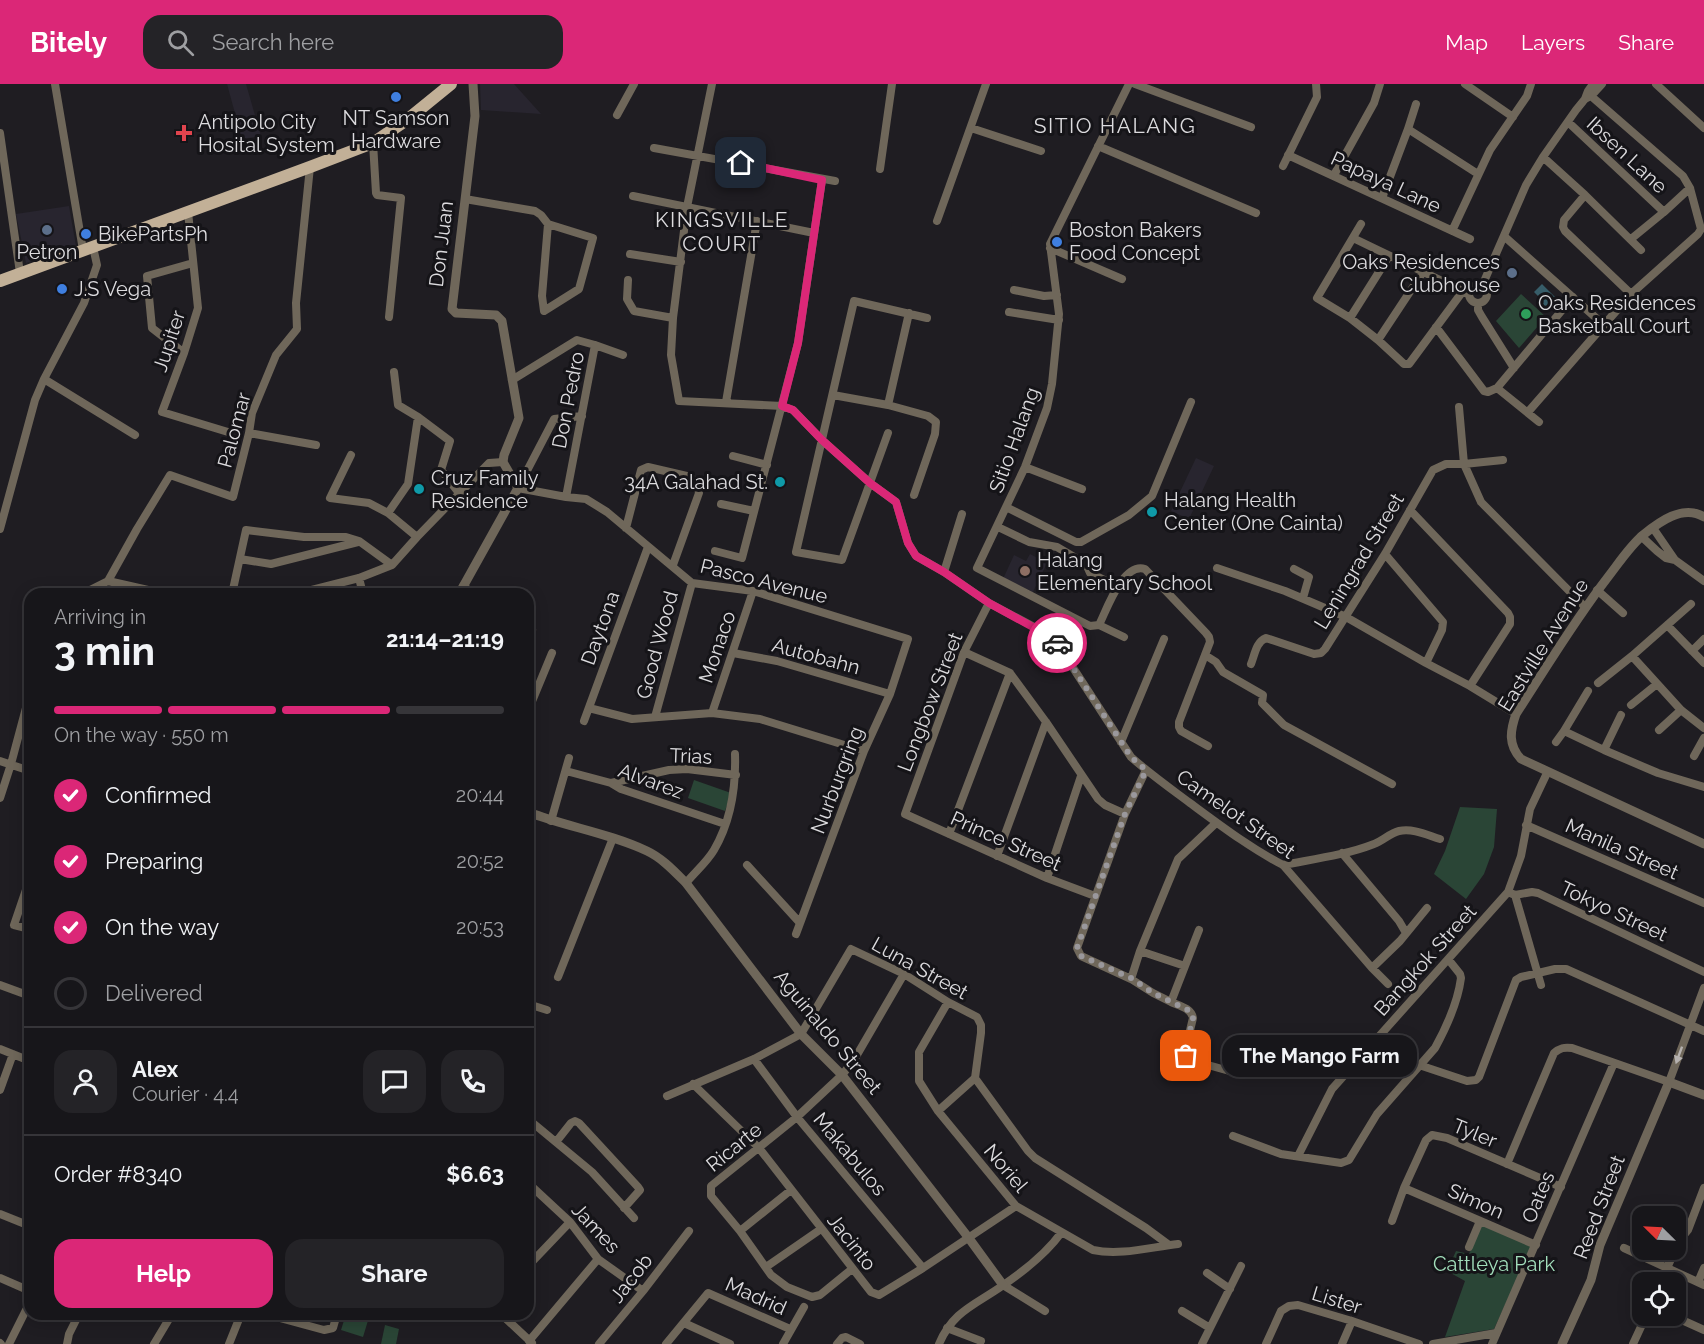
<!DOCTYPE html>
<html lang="en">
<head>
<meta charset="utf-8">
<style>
  :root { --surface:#17161a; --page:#242327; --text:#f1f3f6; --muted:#9e9fa2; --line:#363539; --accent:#db2777 }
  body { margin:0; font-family:Raleway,sans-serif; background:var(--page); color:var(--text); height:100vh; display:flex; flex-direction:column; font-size:22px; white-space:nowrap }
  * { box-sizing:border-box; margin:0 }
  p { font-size:20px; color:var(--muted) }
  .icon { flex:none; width:33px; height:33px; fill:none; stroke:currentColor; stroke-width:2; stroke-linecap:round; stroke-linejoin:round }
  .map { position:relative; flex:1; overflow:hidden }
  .side { position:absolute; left:24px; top:504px; width:510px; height:732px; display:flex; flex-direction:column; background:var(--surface); border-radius:18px; box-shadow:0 3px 15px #0003,0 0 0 2px var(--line) }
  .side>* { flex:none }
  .needle { width:39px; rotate:294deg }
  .buttons { position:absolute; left:1632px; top:1122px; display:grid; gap:12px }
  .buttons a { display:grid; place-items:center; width:54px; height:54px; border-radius:12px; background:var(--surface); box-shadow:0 3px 15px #0003,0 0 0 2px var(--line); font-size:30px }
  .pin { position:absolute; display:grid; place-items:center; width:51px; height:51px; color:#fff; margin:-26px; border-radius:12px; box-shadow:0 3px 9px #0006 }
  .courier { position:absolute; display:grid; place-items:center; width:60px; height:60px; margin:-30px; border:4px solid #db2777; border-radius:50%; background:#fff; color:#222; box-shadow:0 2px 8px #0007 }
  .bubble { position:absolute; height:42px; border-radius:18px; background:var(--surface); box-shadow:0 3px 15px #0003,0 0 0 2px var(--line); font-size:20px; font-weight:700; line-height:42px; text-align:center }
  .head em { font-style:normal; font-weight:700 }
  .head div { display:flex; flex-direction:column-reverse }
  .head { display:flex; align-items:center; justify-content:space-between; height:102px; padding:0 30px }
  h1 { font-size:39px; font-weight:700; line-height:45px }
  .bar { display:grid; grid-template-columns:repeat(4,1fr); gap:9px 6px; align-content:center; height:72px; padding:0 30px }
  .bar i { height:8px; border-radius:4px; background:var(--line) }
  .bar .on { background:var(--accent) }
  .bar p { grid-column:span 4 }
  .line { display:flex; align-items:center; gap:15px; padding:0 30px; border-top:2px solid var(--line) }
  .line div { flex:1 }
  .round { display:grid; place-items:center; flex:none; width:63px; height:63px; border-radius:18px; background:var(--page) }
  ol { padding:0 30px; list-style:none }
  li { display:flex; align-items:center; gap:18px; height:66px }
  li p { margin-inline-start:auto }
  li .icon { padding:6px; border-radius:50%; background:var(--accent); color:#fff; stroke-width:4 }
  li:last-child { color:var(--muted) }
  li i { width:33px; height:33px; border:3px solid var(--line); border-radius:50% }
  .action { display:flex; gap:12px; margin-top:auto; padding:12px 30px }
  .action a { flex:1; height:69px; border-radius:18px; background:var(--accent); color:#fff; font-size:24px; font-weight:700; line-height:69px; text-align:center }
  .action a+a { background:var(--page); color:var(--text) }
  header { display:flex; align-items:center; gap:36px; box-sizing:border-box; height:84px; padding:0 30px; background:var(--accent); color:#fff }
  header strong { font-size:28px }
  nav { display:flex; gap:33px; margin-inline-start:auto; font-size:21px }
  .search { width:420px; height:54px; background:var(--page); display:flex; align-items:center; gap:15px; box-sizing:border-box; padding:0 21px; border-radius:18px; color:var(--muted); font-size:22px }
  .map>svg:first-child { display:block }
</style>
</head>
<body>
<header>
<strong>Bitely</strong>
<div class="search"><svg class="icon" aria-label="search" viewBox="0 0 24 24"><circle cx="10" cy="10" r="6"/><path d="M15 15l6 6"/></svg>Search here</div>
<nav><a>Map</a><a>Layers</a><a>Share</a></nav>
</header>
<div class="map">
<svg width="1704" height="1260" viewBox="0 0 1704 1260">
  <rect width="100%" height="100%" fill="#1f1d22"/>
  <path fill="#28252f" d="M227 0H246L261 52 242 55Z
    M480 0H514L541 30 481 26Z
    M69 122 76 162 26 179 16 130Z
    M1196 374 1214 382 1189 435 1171 427Z
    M1030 470 1047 479 1032 510 1003 495 1014 471 1026 477Z"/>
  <path fill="#2a4536" d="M1521 210 1546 233 1519 264 1496 237Z
    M694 696 731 709 725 727 688 714Z
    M1460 723 1497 725 1494 763 1484 790 1466 815 1434 790 1445 767Z
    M1482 1140 1532 1162 1494 1245 1445 1253 1465 1197 1447 1187 1456 1167 1469 1170Z
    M346 1230H370L363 1253 341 1246Z
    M385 1241 399 1245 396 1260H381Z"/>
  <path fill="#375d69" d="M1542 200 1557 215 1545 228 1540 222 1544 218 1534 208Z"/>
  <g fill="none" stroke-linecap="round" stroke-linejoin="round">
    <path stroke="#6f675a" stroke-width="8" d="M55 0 83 166
      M712 0 687 123 673 234 671 271 679 317 782 322 793 326 822 356 870 399 896 418 908 459 916 472 944 488 989 519 1053 553 1131 673C1150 690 1170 704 1190 719 1220 741 1250 764 1283 781L1372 884 1388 900
      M1135 0 1251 43
      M1465 0 1513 33
      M1656 0 1704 44
      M1585 15 1588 7 1593 0
      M617 31 634 0
      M1568 38 1664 128
      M971 44 1041 67
      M1408 45 1478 90
      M0 49 20 189
      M373 59 376 109 377 111 401 114 389 233
      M1098 62 1256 129
      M654 64 835 97
      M1288 71 1470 155
      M1543 73 1585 111 1641 166
      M1283 82 1317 13 1316 0
      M880 85 892 0
      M1334 91 1374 19 1380 0
      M1585 111 1564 136 1563 143 1565 147 1631 210
      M633 112 814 149
      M1382 114 1408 45 1416 20
      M465 115 535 127 541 131 548 140 542 212 544 227 579 205 593 154 548 140
      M188 128 198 224 184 269 162 328 228 348
      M937 137 986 0
      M1361 140 1317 214 1350 234 1378 256 1404 280H1409L1463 207
      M1452 147 1490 66 1527 12 1531 0
      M1505 153 1604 241
      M1353 154 1469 210
      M1631 155 1664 128 1690 104
      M1050 164 1122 195
      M630 170 681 178
      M628 196 627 215 634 227 673 234
      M1469 210a9 9 0 1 1 18 0a9 9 0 1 1-18 0Z
      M1482 202 1526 101 1543 73 1576 26 1585 15 1591 12 1602 0
      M1014 206 1044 212 1057 211
      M1478 220V226L1482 233 1514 284
      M1009 228 1059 236
      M1350 234 1389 172
      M1436 243 1484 307 1488 308 1497 304 1573 213
      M1378 256 1423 188
      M184 269 152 244 147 192 193 179
      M394 288 398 321 418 333 450 357 441 386 459 409
      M44 295 135 351
      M512 296 577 256 595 261 623 271
      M1497 304 1539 338
      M833 311 888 321 928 332 936 338 935 350 914 411
      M726 318 757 137
      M888 321 909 229
      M1459 323 1464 380 1481 418 1585 523
      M1528 328 1631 210 1698 150 1701 145 1690 104 1683 92 1591 12
      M582 332 554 335 518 404 566 413 586 415 607 428 692 499 753 507 908 555 890 610 864 667 796 850
      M249 349 316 361
      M888 349 842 476 796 468 854 217 927 234
      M351 371 330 414 369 419 388 429 417 453
      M733 372 767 381
      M1025 383 1082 405
      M566 413 595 261
      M721 420 754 427
      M1006 423 1076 458H1081L1129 431 1152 412 1191 318
      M1410 426 1508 529 1510 533V540L1470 602
      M388 429 408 400 418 333
      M998 443 1029 458 1057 463 1086 480 1090 489 1117 502
      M626 444 641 386 648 383 691 393 697 400 699 409 673 481
      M1653 444 1675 476
      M0 445 35 316 44 295 84 219 97 181 93 163
      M1641 452 1657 467 1666 474 1675 476 1704 497
      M715 467 742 474 798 259 822 96
      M1385 470 1443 538 1442 546 1426 579
      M240 475 271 480 358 458
      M1217 484 1285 507 1346 533 1426 579 1470 602 1516 630
      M1294 485 1309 493 1303 514
      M944 488 962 430
      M359 494 363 510
      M108 497 148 506 155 510
      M463 502 475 510
      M234 506 248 510
      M1597 506 1623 529
      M93 510 90 506 108 497 137 445 170 391 233 413 249 349 252 329 276 271 297 245 296 219 310 83
      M232 510 246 446 304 453H346L359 457 392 481
      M296 510 359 494 392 481 417 453 489 379 503 378
      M989 519 964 568 905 730 1047 794 1095 812
      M1099 541 1090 542 977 484 1025 383 1047 324 1052 300 1059 230 1050 160 1129 0
      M1099 541C1107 525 1123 478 1145 485L1206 549 1209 553 1210 558 1179 638V643L1181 647 1208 662
      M1099 541 1124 553
      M1667 541 1704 579
      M528 543 532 546
      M1692 567 1704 555
      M964 568 1010 589 1046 638 1098 715 1105 721 1125 730
      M733 569 777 577 890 610
      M1205 571 1216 578 1223 588 1263 611 1262 619 1284 641 1392 700
      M1632 572 1681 626 1704 644
      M1251 580C1255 570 1256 558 1266 554L1314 570 1321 569 1325 565 1385 470 1433 386 1446 380H1464L1503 376
      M1598 599 1632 572 1691 520
      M1631 621 1657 600
      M589 624 632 635 712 629 760 635 864 667
      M528 627 552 569
      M712 629 753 507
      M655 633 692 499
      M584 637 648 463
      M1659 646 1681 626
      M1564 647 1604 666 1658 689 1704 703
      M1121 658 1164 555
      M1556 658 1564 647 1588 607
      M1604 666 1621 631
      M1694 672 1704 654
      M0 677 30 687
      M1146 686 1125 730 1077 864 1081 872 1131 895 1153 909 1171 918 1199 846
      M566 687 611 699 621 705 725 740
      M611 699 669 686 687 685 736 691
      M0 714 11 680 30 609
      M551 737 569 674
      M1526 741 1704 819
      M949 750 1010 589
      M1342 769 1399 837 1406 849
      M997 772 1046 638
      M747 781 800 839
      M1283 781C1314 775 1346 771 1374 760 1383 757 1390 749 1399 747 1413 744 1427 751 1440 755
      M30 794 14 841 30 845
      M1047 794 1081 692
      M686 799C695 788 707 778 714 766 731 737 736 703 735 670
      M1508 808 1515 811 1532 808 1538 809 1704 888
      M1515 811 1541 901
      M528 840 530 843 528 855
      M1140 867 1185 882
      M1372 884 1400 857 1427 824
      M558 893 613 754
      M1131 895 1140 867 1178 775 1216 739
      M0 901 30 912
      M948 918 919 968V997L938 1027 1016 1122 1093 1166C1120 1172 1151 1163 1178 1160
      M1171 918C1180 922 1191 924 1193 934L1185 967 1186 972 1190 976 1233 988
      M528 920 547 926
      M0 965 30 977
      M528 971 531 972
      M754 975 797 1033 923 1184
      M1419 981 1467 997 1476 996 1479 993 1516 896 1521 893 1555 885H1566L1704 947
      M975 994 1028 1067 1035 1074 1146 1144 1169 1161
      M693 1000 759 1064 871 1208 879 1211 923 1184 1016 1122
      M0 1006 13 970
      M667 1012 754 975 801 950 851 865 904 890 948 918 977 933 981 941V949L975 994
      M938 1027 975 994
      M528 1035 592 1088 634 1134
      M1233 1052 1281 1070 1341 1079 1349 1076 1377 1030 1435 964C1446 944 1458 917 1461 894L1460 890 1448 875
      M556 1058 571 1039 575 1037 579 1039 638 1103 640 1106 624 1124
      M1298 1072 1332 1005 1508 808 1521 772 1530 725 1547 689
      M1507 1080 1554 969C1560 964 1564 963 1572 964L1669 998 1704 904
      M528 1099 570 1138 598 1175 643 1207
      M28 1103 30 1096
      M1404 1104 1536 1161
      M0 1130 30 1142
      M1392 1137 1404 1104 1426 1056 1432 1051 1447 1054 1561 1103
      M740 1147 791 1106
      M1469 1163 1480 1137
      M1624 1164 1704 1201
      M1676 1164 1679 1157 1688 1146 1704 1104
      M528 1182 570 1138
      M766 1183 821 1145
      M852 1185 820 1211 812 1213 787 1203 771 1191 740 1147 711 1112V1102L797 1033 842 991 854 976 904 890
      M1207 1189 1230 1205
      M0 1194 30 1207
      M1661 1198 1675 1166
      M1698 1198 1704 1184
      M1003 1201 1045 1227
      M1182 1227 1210 1244
      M265 1230 324 1246 333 1244 337 1230
      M501 1230 532 1259
      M1673 1232 1704 1246
      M684 1239 730 1260
      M947 1244 981 1257
      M529 1257 598 1175
      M0 1259 1 1260
      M9 1260 30 1218
      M67 1260 69 1250 79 1230
      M154 1260 172 1230
      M229 1260 241 1230
      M599 1260 643 1207 689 1147
      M666 1260 708 1209 790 1245
      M783 1260 804 1223
      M837 1260 842 1254 846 1253 860 1260
      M939 1260C953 1227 975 1221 1002 1202 1024 1187 1046 1170 1061 1149
      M1202 1260 1241 1182
      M1266 1260 1281 1227 1289 1222 1298 1221 1352 1237 1419 1260
      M1342 1260 1352 1237
      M1433 1260 1496 1249
      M1492 1260 1614 979
      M1633 1260 1646 1232"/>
    <path stroke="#6f675a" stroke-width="9" d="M1704 433C1683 420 1659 438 1643 451 1629 463 1619 479 1608 493 1574 537 1546 584 1516 630 1510 647 1508 661 1521 675L1704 760
      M459 510 518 404 503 378 504 371 519 334 502 237 496 231 456 229 452 225 475 32 473 0
      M528 728C567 743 609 749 647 767 662 774 674 787 686 799L801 950 842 991 968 1153 1003 1201
      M1562 1260 1591 1196 1600 1161 1669 998 1704 1011"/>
    <path stroke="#c2b097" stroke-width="12" d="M0 197 310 83 373 59 408 35 451 0"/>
  </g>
  <defs><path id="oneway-solid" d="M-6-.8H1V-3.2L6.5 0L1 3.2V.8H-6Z" transform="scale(1.5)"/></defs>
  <use fill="#b6b2b0" href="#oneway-solid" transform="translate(1679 971) rotate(110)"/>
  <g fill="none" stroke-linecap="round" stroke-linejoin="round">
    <path stroke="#9a989c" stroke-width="6" stroke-dasharray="0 10.8" d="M1057 559 1131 673 1146 686 1125 730 1077 864 1081 872 1131 894 1153 909 1190 927 1193 934 1185 967 1186 972"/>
    <path stroke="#db2777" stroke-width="8" d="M741 79 822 96 798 259 782 322 793 326 822 356 870 399 896 418 908 459 916 472 944 488 989 519 1053 554 1057 559"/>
  </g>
  <g fill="#3f7fe0" stroke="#151418" stroke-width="2">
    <circle cx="396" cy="13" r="6"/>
    <circle cx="86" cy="150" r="6"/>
    <circle cx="1057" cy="158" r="6"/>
    <circle cx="62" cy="205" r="6"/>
  </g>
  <path fill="#e0444e" stroke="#151418" stroke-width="2" d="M181 40h6v6h6v6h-6v6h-6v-6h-6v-6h6z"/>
  <g fill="#5c6f8a" stroke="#151418" stroke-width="2">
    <circle cx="47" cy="146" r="6"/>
    <circle cx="1512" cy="189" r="6"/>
  </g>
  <circle fill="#2e9e5b" stroke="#151418" stroke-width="2" cx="1526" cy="230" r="6"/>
  <g fill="#0f9aa8" stroke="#151418" stroke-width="2">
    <circle cx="780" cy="398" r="6"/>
    <circle cx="419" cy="405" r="6"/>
    <circle cx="1152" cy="428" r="6"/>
  </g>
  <circle fill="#8d6e63" stroke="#151418" stroke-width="2" cx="1025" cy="487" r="6"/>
  <g text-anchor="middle" stroke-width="6" stroke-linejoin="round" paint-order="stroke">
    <g font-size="20" fill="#dcdbde" stroke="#151418" text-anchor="start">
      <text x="396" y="41" text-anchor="middle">NT Samson<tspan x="396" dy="23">Hardware</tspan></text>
      <text x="198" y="45">Antipolo City<tspan x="198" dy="23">Hosital System</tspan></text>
      <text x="1069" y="153">Boston Bakers<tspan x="1069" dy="23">Food Concept</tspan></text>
      <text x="98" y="157">BikePartsPh</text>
      <text x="47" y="175" text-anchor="middle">Petron</text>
      <text x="1500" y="185" text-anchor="end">Oaks Residences<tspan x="1500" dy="23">Clubhouse</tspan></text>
      <text x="74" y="212">J.S Vega</text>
      <text x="1538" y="226">Oaks Residences<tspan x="1538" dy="23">Basketball Court</tspan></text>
      <text x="431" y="401">Cruz Family<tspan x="431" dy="23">Residence</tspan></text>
      <text x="768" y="405" text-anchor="end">34A Galahad St.</text>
      <text x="1164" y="423">Halang Health<tspan x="1164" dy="23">Center (One Cainta)</tspan></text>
      <text x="1037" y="483">Halang<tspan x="1037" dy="23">Elementary School</tspan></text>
    </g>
    <g font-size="20" fill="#dcdbde" stroke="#151418">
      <text transform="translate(1627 71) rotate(43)" y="7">Ibsen Lane</text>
      <text transform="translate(1386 98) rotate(25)" y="7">Papaya Lane</text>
      <text transform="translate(441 160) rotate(-83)" y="7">Don Juan</text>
      <text transform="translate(169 257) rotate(-72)" y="7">Jupiter</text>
      <text transform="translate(568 316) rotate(-79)" y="7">Don Pedro</text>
      <text transform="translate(234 346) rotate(-75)" y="7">Palomar</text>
      <text transform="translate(1014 356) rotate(-70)" y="7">Sitio Halang</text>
      <text transform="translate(1359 477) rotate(-59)" y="7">Leningrad Street</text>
      <text transform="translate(764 497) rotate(14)" y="7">Pasco Avenue</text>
      <text transform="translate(600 544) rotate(-70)" y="7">Daytona</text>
      <text transform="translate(657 561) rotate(-75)" y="7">Good Wood</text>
      <text transform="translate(1543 561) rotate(-58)" y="7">Eastville Avenue</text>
      <text transform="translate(717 563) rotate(-71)" y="7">Monaco</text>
      <text transform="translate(816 572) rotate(15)" y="7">Autobahn</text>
      <text transform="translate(930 618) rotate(-69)" y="7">Longbow Street</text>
      <text transform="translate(691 672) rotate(2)" y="7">Trias</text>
      <text transform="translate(837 696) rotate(-69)" y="7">Nurburgring</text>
      <text transform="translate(651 697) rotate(20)" y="7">Alvarez</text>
      <text transform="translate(1236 730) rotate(35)" y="7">Camelot Street</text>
      <text transform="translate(1006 757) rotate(24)" y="7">Prince Street</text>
      <text transform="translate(1622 765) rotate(24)" y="7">Manila Street</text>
      <text transform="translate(1614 827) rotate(25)" y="7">Tokyo Street</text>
      <text transform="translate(1425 876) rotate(-48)" y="7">Bangkok Street</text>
      <text transform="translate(920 884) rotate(29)" y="7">Luna Street</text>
      <text transform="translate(828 948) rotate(50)" y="7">Aguinaldo Street</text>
      <text transform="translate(1475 1049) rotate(22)" y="7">Tyler</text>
      <text transform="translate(734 1063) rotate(-39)" y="7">Ricarte</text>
      <text transform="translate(850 1070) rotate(50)" y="7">Makabulos</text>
      <text transform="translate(1006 1084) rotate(50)" y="7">Noriel</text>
      <text transform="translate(1538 1113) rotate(-67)" y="7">Oates</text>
      <text transform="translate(1476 1117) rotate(24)" y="7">Simon</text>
      <text transform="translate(1599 1123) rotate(-69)" y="7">Reed Street</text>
      <text transform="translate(596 1144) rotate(47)" y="7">James</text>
      <text transform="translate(852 1158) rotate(52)" y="7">Jacinto</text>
      <text transform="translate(631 1194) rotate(-52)" y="7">Jacob</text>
      <text transform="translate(756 1212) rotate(24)" y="7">Madrid</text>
      <text transform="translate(1337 1216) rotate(17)" y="7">Lister</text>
    </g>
    <g font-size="20" fill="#a2debb" stroke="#151418">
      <text x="1494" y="1187">Cattleya Park</text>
    </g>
    <g font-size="21" letter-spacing="1.5" fill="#dcdbde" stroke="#151418">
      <text x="1115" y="49">SITIO HALANG</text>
      <text x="722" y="143">KINGSVILLE<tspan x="722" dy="24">COURT</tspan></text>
    </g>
  </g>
</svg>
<div class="buttons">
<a><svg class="needle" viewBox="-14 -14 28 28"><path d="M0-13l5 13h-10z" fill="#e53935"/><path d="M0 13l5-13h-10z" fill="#9e9fa2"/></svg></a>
<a><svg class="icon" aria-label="locate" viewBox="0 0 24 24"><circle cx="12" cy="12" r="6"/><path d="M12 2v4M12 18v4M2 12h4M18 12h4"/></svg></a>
</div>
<div class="pin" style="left:1186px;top:972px;background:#ea580c"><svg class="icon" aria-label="bag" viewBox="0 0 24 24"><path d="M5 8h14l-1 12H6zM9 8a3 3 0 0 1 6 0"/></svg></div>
<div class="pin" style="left:741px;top:79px;background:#1f2937"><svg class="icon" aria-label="home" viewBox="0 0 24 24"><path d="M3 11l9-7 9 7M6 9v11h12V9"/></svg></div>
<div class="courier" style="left:1057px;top:559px"><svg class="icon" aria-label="car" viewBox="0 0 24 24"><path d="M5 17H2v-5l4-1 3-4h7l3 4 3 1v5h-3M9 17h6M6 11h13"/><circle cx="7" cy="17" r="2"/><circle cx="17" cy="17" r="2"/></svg></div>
<div class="bubble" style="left:1222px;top:951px;width:195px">The Mango Farm</div>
<section class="side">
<div class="head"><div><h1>3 min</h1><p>Arriving in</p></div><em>21:14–21:19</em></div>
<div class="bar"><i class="on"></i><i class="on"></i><i class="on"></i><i></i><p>On the way · 550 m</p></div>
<ol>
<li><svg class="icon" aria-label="check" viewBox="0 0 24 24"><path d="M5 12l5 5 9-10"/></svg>Confirmed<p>20:44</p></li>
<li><svg class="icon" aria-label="check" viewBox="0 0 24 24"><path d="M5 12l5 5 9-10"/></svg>Preparing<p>20:52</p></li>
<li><svg class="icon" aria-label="check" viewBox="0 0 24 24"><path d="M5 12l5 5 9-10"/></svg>On the way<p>20:53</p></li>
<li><i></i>Delivered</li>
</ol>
<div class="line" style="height:108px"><a class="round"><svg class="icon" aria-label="person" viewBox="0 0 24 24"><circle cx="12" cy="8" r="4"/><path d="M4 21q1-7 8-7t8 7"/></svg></a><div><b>Alex</b><p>Courier · 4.4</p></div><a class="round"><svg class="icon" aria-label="chat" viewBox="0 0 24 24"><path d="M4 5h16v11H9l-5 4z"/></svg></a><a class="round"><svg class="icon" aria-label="phone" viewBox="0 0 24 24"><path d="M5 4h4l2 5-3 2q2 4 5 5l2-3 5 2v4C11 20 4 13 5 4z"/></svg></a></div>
<div class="line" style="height:78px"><div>Order #8340</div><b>$6.63</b></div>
<div class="action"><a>Help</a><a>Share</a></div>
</section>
</div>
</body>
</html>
